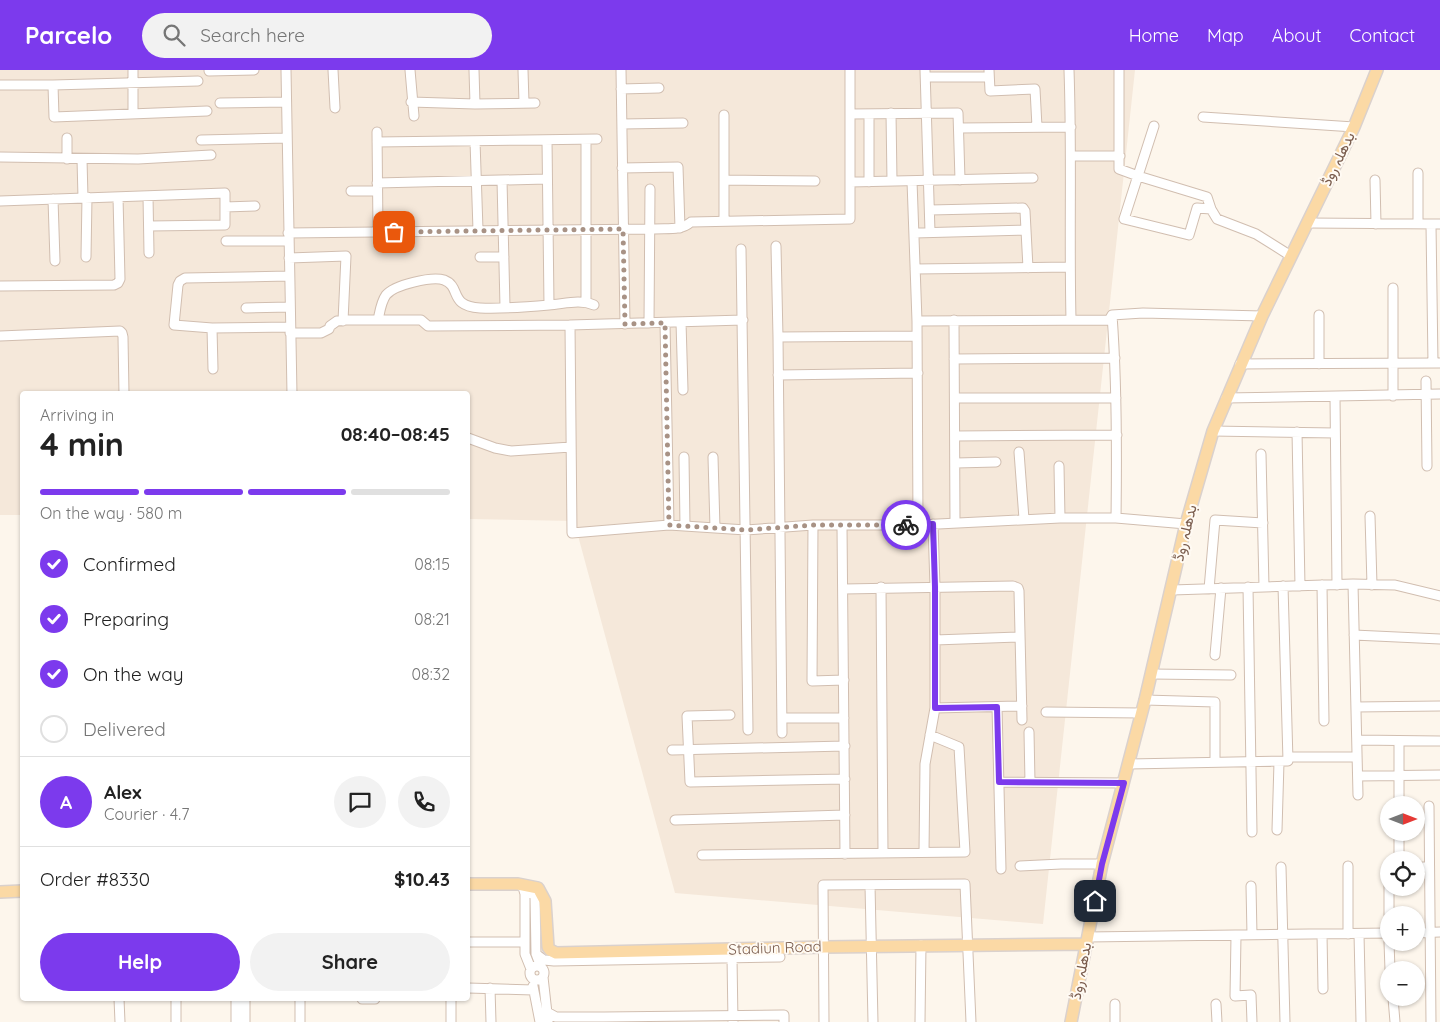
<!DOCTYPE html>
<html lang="en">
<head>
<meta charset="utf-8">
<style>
  :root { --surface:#fff; --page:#f2f2f2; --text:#222; --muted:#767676; --line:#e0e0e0; --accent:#7c3aed }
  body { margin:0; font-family:Quicksand,Vazirmatn,sans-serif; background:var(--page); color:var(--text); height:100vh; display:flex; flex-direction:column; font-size:19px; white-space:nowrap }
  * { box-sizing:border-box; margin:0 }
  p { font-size:16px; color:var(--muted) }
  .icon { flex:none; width:28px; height:28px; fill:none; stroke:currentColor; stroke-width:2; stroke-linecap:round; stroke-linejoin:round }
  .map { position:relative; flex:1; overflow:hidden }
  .panel { position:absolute; left:20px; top:321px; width:450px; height:610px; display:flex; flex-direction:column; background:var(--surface); border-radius:5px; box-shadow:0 1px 4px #0004 }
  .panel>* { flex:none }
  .needle { width:32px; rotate:90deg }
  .fabs { position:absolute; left:1380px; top:726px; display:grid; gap:10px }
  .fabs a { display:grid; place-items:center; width:45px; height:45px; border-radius:50%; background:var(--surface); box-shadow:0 1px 4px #0004; font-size:25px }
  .pin { position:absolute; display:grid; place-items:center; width:42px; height:42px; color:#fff; margin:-21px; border-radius:10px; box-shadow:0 2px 8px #0006 }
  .courier { position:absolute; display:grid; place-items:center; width:50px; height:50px; margin:-25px; border:4px solid #7c3aed; border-radius:50%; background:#fff; color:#222; box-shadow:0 1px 6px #0007 }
  .overview em { font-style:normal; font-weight:700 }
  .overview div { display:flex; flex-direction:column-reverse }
  .overview { display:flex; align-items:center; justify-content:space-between; height:85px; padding:0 20px }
  h1 { font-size:32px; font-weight:700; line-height:38px }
  .bar { display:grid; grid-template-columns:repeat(4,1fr); gap:8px 5px; align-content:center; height:60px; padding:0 20px }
  .bar i { height:6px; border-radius:4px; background:var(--line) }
  .bar .active { background:var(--accent) }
  .bar p { grid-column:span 4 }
  .line { display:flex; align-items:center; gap:12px; padding:0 20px; border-top:1px solid var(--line) }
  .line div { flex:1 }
  .round { display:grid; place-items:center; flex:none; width:52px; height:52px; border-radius:26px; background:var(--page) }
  ol { padding:0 20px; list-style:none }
  li { display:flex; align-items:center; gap:15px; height:55px }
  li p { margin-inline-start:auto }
  li .icon { padding:5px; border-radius:50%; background:var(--accent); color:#fff; stroke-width:4 }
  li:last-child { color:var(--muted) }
  li i { width:28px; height:28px; border:2px solid var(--line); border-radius:50% }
  .action { display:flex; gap:10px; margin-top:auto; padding:10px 20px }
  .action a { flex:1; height:58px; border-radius:30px; background:var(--accent); color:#fff; font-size:20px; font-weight:700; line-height:58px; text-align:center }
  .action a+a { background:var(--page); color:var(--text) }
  header { display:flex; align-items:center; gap:30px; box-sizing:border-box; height:70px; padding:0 25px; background:var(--accent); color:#fff }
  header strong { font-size:24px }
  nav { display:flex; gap:28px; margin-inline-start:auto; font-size:18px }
  .search { width:350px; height:45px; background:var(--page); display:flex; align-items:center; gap:12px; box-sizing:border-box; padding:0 18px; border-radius:28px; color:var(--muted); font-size:19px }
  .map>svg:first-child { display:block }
</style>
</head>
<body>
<header>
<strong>Parcelo</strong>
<div class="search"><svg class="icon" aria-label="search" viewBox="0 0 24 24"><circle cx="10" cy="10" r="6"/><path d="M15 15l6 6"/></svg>Search here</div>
<nav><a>Home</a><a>Map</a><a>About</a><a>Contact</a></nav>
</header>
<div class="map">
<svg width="1440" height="952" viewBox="0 0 1440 952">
  <rect width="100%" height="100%" fill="#fdf6ec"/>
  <path fill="#f5e8da" d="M0 0H1135L1043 854 675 823 574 451 468 449V324H22V445H0Z"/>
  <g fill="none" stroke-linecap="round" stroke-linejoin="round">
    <defs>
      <path id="minor" d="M133 0V44
        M286 0 292 324
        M333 0 335 38
        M410 0 414 46
        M474 0 475 34
        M523 0 524 33
        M621 0 625 254
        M925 0 930 162
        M989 0 990 21 1035 19 1037 57
        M1069 0C1072 83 1069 166 1071 249
        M1119 0V99L1138 106 1207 127 1211 139 1217 149 1256 164 1291 186
        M209 1 254 0
        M926 7H989
        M0 15H53L198 11
        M53 15 54 47 207 41
        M621 19 659 18
        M411 32 475 34 535 33
        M220 33 286 32
        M891 43 892 111
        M850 44 958 43 960 110
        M869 44V112
        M724 45V151
        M1203 47 1354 57
        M622 54 683 53
        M1154 56 1124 149 1189 165 1197 138 1211 139
        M959 58 1071 57
        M377 62 378 162
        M201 70 286 68
        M547 70 549 235
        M586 70V231
        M475 71 478 160
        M377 72 597 69
        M1071 86H1120
        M0 87 138 89 211 85
        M67 89V68
        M82 89 83 128
        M622 98 678 97 680 158
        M502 110 505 237
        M724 110 815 111
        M1375 110 1376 154
        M912 111 917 251 918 455
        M850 112 1033 108
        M377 113 547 109
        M351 121H377
        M148 126 149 183
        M53 129 55 191
        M0 131 225 123V155L149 156
        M225 137 255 136
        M930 140 1023 138 1025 141 1028 198
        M1308 153 1440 154
        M1418 153V103
        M1431 155 1433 293
        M288 163 654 159C667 158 681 161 691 152L850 149V0
        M914 163 1026 160
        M226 171H288
        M776 176 778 267 782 663
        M741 179 748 660
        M86 187 87 127
        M480 187H504
        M289 188 346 186 343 251
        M915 199 1070 197
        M289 206 185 208 180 211 178 215 174 255 212 258 290 257
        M0 216 114 215 118 213 120 209 118 127
        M1393 218V326
        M246 238 290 237
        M1112 245C1117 313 1117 380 1116 448
        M1319 245V294
        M378 250C380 241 381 232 386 225 394 215 432 206 444 210 462 217 448 236 480 238 503 239 527 237 549 235 564 234 580 229 594 235
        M954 250 955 453
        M917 251 1109 250 1112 245 1143 243 1262 246
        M681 252 683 320
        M649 253 650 119
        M665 253 669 455
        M570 255 572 463 669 455 746 460 813 455H918L1060 448H1116L1186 454
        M212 258 213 299
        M290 263H321L329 259 330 256 337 251 346 250H421L428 256 570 255 743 250
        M0 266 120 261 122 263 123 267 124 324
        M778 267 917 266
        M954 289 1115 288
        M1240 294 1440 293
        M778 305 918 303
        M1426 311 1427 396
        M1335 327 1337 515
        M955 328H1116
        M1226 328 1440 324
        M1213 361 1335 363
        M1297 362 1300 516
        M955 366 1117 365
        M468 368 495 378 511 381 571 377
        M1019 382 1024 449
        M1261 384 1264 517
        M684 387 685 456
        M713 387 715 458
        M956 393 996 392
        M1059 396 1060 448
        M1370 446 1372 515
        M813 455 812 611 844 610
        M842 456 845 784
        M1353 514 1358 725
        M1322 515 1324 651
        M881 517 883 783
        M1248 517 1252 762
        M844 519 1013 516 1018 518 1019 521 1022 650
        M1209 519 1215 450 1263 453
        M1172 520 1353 514 1395 515 1440 526
        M1354 565 1440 569
        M935 570 1020 567
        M1215 585 1221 518
        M1151 604 1231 605
        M1145 630 1215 632V692
        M997 637 1001 799
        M1356 637 1440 636
        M935 638 1022 636
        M1046 642 1141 643
        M730 645 687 646 690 712 845 709
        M782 648H844
        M1029 662 1030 712
        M1357 670 1440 671
        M672 680 845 676
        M1288 687H1357
        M1129 694 1288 691 1283 516
        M1358 706 1440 705
        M999 712 1124 713
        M1399 735V671
        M1429 736 1431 952
        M675 750 845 745
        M1277 760 1279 692
        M924 782 925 694 935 638V517L933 454
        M702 785 965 782 959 677 930 665
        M1399 790V762
        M1020 796 1061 794H1102
        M1348 796V864
        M1281 797 1285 952
        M1389 797V845
        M1416 797H1428
        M870 815 873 952
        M1251 816 1252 865
        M522 817 532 823 535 827 536 884 541 897
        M523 817 525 824V884L531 899
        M1416 863 1440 862
        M1322 864 1323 919
        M1359 864 1361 952
        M1236 866 1235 926 1251 925 1252 952
        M1088 867 1389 863
        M468 872H525
        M1389 872 1390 900
        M536 884 544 890 554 891 780 887
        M732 887 733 952
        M530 903a7 7 0 1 1 14 0a7 7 0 1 1-14 0Z
        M543 907 548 952
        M533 916 540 952
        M468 918 533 920
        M490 918 491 952
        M1393 928 1395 952
        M119 929 120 952
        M176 929V952
        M236 929V952
        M245 929V952
        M300 929V952
        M362 929H375
        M451 929V952
        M1115 934V952
        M1216 934 1217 952
        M547 942 556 947H604L782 945H784V952
        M824 952 823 815 965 814 971 952
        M920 952 921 875"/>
      <path id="major" d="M468 814H518L538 818 545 831 548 877 550 880 556 883 824 877 1087 874
        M0 822 22 821
        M1071 952 1102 794 1145 630 1186 454 1213 361 1262 246 1354 57 1377 0"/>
    </defs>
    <use href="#minor" stroke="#d1beb0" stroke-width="11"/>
    <use href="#major" stroke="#dad1cd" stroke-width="14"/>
    <use href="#minor" stroke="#fff" stroke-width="9"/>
    <use href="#major" stroke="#fbd9a5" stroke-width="11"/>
  </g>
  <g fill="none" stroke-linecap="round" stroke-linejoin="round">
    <path stroke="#a89285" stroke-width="5" stroke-dasharray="0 9" d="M394 162 623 159 625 254 665 253 669 455 746 460 813 455H906"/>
    <path stroke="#7c3aed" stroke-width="6" d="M906 455 933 454 935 517V638L997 637 999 712 1124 713 1102 794 1095 831"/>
  </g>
  <g text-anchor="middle" stroke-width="4" stroke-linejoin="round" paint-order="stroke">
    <g font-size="15" fill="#7a5c4d" stroke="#fffaf3">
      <text transform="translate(1338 89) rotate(-64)" y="5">بدھلہ روڈ</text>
      <text transform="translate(1185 463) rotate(-76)" y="5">بدھلہ روڈ</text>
      <text transform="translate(775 878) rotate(-2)" y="5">Stadiun Road</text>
      <text transform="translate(1081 901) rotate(-79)" y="5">بدھلہ روڈ</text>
    </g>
  </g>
</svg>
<div class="fabs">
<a><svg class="needle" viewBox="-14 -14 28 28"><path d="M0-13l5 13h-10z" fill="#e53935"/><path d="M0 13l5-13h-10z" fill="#767676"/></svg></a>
<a><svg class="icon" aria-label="locate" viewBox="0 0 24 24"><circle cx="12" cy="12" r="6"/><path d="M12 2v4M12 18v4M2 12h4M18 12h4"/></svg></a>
<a>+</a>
<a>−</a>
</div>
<div class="pin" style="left:394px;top:162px;background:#ea580c"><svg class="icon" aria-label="bag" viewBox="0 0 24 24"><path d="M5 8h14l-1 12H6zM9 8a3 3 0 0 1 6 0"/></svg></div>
<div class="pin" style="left:1095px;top:831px;background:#1f2937"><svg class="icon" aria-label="home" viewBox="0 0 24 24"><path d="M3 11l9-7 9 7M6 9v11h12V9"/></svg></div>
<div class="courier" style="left:906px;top:455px"><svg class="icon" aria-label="bike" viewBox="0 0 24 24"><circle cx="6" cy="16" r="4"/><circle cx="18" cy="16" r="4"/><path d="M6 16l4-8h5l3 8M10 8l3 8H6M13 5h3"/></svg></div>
<section class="panel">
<div class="overview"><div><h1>4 min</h1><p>Arriving in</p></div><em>08:40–08:45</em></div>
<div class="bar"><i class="active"></i><i class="active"></i><i class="active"></i><i></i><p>On the way · 580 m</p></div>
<ol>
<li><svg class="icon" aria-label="check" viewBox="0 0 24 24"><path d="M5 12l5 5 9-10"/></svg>Confirmed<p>08:15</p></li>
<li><svg class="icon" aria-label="check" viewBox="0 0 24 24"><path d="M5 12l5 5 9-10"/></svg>Preparing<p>08:21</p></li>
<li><svg class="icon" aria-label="check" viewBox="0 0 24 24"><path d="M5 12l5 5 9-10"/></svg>On the way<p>08:32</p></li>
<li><i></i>Delivered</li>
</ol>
<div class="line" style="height:90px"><b class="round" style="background:var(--accent);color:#fff">A</b><div><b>Alex</b><p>Courier · 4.7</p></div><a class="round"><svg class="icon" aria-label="chat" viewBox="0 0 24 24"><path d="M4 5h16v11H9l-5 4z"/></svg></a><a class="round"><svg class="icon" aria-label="phone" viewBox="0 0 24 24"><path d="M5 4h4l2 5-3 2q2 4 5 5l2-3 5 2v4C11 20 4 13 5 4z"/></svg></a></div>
<div class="line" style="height:65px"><div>Order #8330</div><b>$10.43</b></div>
<div class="action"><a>Help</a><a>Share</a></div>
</section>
</div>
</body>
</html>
